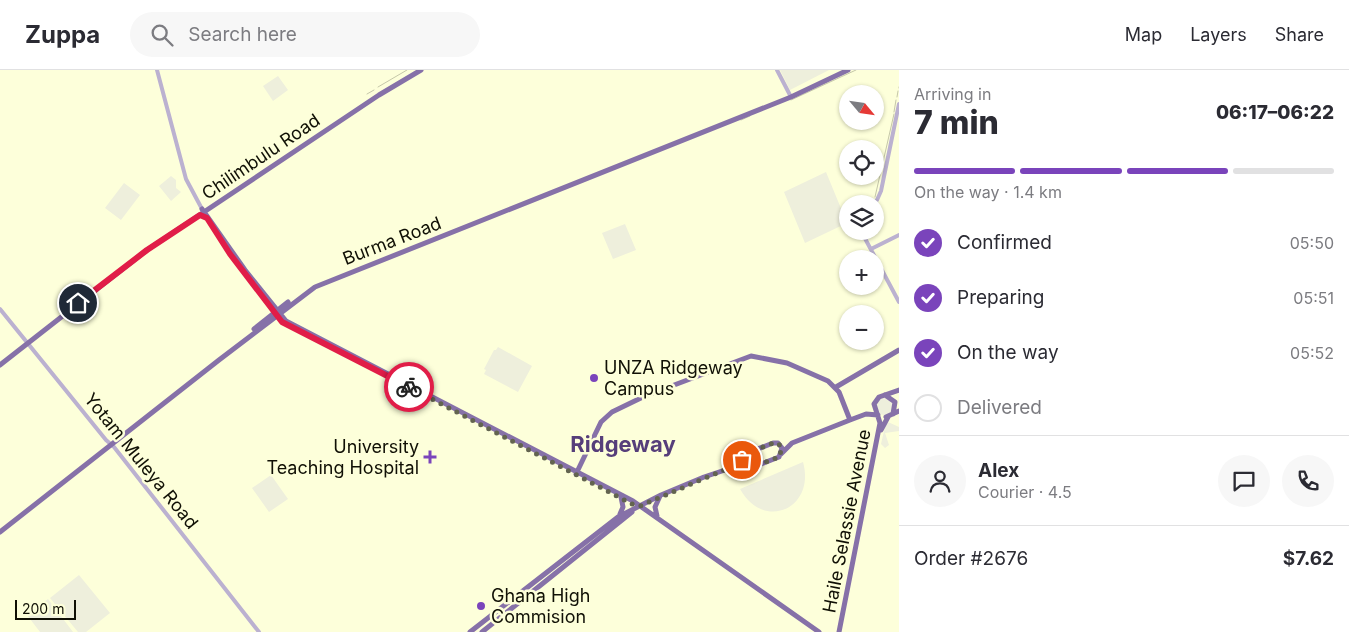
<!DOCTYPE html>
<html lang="en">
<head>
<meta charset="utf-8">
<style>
  :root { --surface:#fff; --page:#f7f7f7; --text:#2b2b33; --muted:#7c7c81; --line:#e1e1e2; --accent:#7a44bb }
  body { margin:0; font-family:Inter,sans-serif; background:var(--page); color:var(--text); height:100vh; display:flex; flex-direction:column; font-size:19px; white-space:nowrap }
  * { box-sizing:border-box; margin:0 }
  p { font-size:16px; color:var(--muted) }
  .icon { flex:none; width:28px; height:28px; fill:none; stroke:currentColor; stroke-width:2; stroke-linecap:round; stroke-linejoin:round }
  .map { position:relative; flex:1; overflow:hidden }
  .side { display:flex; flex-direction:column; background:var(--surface); width:450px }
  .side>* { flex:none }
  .needle { width:32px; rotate:119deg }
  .tools { position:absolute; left:839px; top:15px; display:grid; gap:10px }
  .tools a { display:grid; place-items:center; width:45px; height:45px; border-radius:50%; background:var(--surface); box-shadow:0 1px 4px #0004; font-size:25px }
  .scale { position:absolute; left:15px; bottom:12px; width:61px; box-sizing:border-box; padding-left:5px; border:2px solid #101005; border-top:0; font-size:14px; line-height:18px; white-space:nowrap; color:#101005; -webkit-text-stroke:4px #fdffda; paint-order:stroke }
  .pin { position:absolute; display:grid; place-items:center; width:42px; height:42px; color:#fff; margin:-21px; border:2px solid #fff; border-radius:50%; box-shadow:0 1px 5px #0007 }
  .courier { position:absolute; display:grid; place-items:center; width:50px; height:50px; margin:-25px; border:4px solid #e11d48; border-radius:50%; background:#fff; color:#222; box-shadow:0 1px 6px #0007 }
  .head em { font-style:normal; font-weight:800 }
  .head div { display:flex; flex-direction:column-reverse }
  .head { display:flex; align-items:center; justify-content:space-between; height:85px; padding:0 15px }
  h1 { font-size:32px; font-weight:800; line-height:38px }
  .bar { display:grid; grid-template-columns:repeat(4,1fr); gap:8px 5px; align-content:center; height:60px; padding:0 15px }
  .bar i { height:6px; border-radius:4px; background:var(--line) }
  .bar .active { background:var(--accent) }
  .bar p { grid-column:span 4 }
  .line { display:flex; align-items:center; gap:12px; padding:0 15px; border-top:1px solid var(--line) }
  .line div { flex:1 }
  .round { display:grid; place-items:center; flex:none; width:52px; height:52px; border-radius:26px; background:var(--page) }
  ol { padding:0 15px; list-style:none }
  li { display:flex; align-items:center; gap:15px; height:55px }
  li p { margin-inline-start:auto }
  li .icon { padding:5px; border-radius:50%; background:var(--accent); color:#fff; stroke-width:4 }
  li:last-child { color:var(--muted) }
  li i { width:28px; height:28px; border:2px solid var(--line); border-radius:50% }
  header { display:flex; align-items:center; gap:30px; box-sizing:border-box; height:70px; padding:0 25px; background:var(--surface); border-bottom:1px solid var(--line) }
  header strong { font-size:24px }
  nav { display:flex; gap:28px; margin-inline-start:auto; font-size:18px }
  .search { width:350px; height:45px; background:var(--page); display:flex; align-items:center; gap:12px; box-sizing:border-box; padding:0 18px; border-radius:28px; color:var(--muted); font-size:19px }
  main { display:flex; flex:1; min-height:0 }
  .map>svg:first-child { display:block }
</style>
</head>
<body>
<header>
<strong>Zuppa</strong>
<div class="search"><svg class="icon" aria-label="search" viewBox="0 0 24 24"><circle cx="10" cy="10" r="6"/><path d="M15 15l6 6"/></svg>Search here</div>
<nav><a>Map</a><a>Layers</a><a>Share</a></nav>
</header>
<main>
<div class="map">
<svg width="899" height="562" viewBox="0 0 899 562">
  <rect width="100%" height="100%" fill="#fdffda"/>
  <path fill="#eeefdc" d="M780 0H829L790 20Z
    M278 6 288 20 273 31 263 16Z
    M826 102 847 153 805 173 784 122Z
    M171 106 176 110V118L181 122 171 131 159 116Z
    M124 113 140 125 121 150 105 138Z
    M625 154 636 180 613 189 602 163Z
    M498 277 532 296 518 322 484 304 486 300 484 299 494 280H496Z
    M875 336a9 9 0 1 1 18 0a9 9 0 1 1-18 0Z
    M888 352 899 357V361L885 363 889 375 885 378 881 374 885 357Z
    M803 392C816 438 764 462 740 419Z
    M271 405 288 429 269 442 252 418Z
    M79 505 110 543 86 562H78L50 528Z
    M48 529 73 562H40L27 545Z"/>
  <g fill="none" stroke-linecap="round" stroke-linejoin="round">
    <path stroke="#c5c7a9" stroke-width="1" d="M378 17 407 0
      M899 18V17
      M367 24 374 20
      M897 27 898 21
      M791 30 856 0
      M894 42 896 30
      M741 50 750 46
      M875 127 894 44"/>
    <path stroke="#bbb1d0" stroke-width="4" d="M157 0 186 109 202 139
      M777 0 791 27
      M872 134 877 130 881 121 899 34
      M861 161 899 232
      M871 179 899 165
      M0 239 106 370 114 377 259 562"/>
    <path stroke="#8671a8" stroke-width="5" d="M202 139 245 200 286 251 633 431 819 562
      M254 259 288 232
      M0 295 147 180 379 25 421 0
      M836 317 899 280
      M885 325 895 332 893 344
      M886 347 899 341
      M881 360 888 347
      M773 373H778L782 378 779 387 751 398 743 394 745 384Z
      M781 384 792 373 850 350 866 344 878 345
      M576 404 601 352 612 342 645 326 751 286 787 293 828 311 839 322 850 350
      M620 444 623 437 621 427
      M657 446 655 437 660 426
      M0 462 219 290 315 217 791 27 848 0
      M470 562 618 447 661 425 704 407 734 397 748 398
      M482 562 632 442
      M839 562 880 353 874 334 879 327 899 320"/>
  </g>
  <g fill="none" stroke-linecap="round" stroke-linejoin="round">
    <path stroke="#636450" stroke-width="5" stroke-dasharray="0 9" d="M409 317 632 434 640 436 724 400 737 396 751 398 779 387 782 378 778 373H773L745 384 742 390"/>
    <path stroke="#e11d48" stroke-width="6" d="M78 233 147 180 200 145 207 148 230 184 282 252 409 317"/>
  </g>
  <g fill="#7a44bb" stroke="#fdffda" stroke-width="2">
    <circle cx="594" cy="308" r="5"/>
    <path d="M427.5 379.5h5v5h5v5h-5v5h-5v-5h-5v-5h5z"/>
    <circle cx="481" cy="536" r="5"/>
  </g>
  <g text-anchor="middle" stroke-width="5" stroke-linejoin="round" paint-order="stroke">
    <g font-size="18" fill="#101005" stroke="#fdffda">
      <text transform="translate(261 87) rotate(-34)" y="6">Chilimbulu Road</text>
      <text transform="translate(392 171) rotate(-21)" y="6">Burma Road</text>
      <text transform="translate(141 391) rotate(51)" y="6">Yotam Muleya Road</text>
      <text transform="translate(847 451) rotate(-79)" y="6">Haile Selassie Avenue</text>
    </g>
    <g font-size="18" fill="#101005" stroke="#fdffda" text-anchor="start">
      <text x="604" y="304">UNZA Ridgeway<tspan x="604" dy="21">Campus</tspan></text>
      <text x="419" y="383" text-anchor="end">University<tspan x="419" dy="21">Teaching Hospital</tspan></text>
      <text x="491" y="532">Ghana High<tspan x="491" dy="21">Commision</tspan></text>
    </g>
    <g font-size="22" font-weight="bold" fill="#563e7a" stroke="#fdffda">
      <text x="623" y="382">Ridgeway</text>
    </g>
  </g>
</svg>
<div class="tools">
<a><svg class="needle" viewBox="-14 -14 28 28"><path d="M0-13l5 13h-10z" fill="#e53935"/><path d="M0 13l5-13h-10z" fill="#7c7c81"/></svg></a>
<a><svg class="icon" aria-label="locate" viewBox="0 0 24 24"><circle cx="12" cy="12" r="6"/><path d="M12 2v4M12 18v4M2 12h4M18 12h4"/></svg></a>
<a><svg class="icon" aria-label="layers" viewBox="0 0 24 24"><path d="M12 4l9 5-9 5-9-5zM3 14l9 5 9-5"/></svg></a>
<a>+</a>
<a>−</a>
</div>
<div class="scale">200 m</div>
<div class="pin" style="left:742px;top:390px;background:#ea580c"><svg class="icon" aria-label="bag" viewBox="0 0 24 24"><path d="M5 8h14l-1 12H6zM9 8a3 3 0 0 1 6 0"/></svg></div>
<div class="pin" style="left:78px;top:233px;background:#1f2937"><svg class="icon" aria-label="home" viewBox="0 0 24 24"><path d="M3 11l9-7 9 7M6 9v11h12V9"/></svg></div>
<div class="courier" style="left:409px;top:317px"><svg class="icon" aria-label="bike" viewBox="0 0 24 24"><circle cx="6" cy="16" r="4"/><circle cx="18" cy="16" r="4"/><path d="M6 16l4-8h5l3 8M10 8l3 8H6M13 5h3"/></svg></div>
</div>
<section class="side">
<div class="head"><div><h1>7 min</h1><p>Arriving in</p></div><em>06:17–06:22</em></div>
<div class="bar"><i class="active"></i><i class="active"></i><i class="active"></i><i></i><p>On the way · 1.4 km</p></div>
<ol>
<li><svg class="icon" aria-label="check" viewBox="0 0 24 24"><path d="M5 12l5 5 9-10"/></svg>Confirmed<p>05:50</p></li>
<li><svg class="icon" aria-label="check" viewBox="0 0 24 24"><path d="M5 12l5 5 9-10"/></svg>Preparing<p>05:51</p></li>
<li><svg class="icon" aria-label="check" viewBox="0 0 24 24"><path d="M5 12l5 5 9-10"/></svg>On the way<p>05:52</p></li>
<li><i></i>Delivered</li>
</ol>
<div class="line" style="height:90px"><a class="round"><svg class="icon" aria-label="person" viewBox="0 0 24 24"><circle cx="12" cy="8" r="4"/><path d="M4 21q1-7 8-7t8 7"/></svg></a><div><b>Alex</b><p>Courier · 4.5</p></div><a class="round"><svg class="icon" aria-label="chat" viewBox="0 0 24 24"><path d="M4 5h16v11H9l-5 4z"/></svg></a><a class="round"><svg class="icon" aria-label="phone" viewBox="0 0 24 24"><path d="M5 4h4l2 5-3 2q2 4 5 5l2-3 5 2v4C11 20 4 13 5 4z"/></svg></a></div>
<div class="line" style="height:65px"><div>Order #2676</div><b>$7.62</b></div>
</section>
</main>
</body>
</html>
